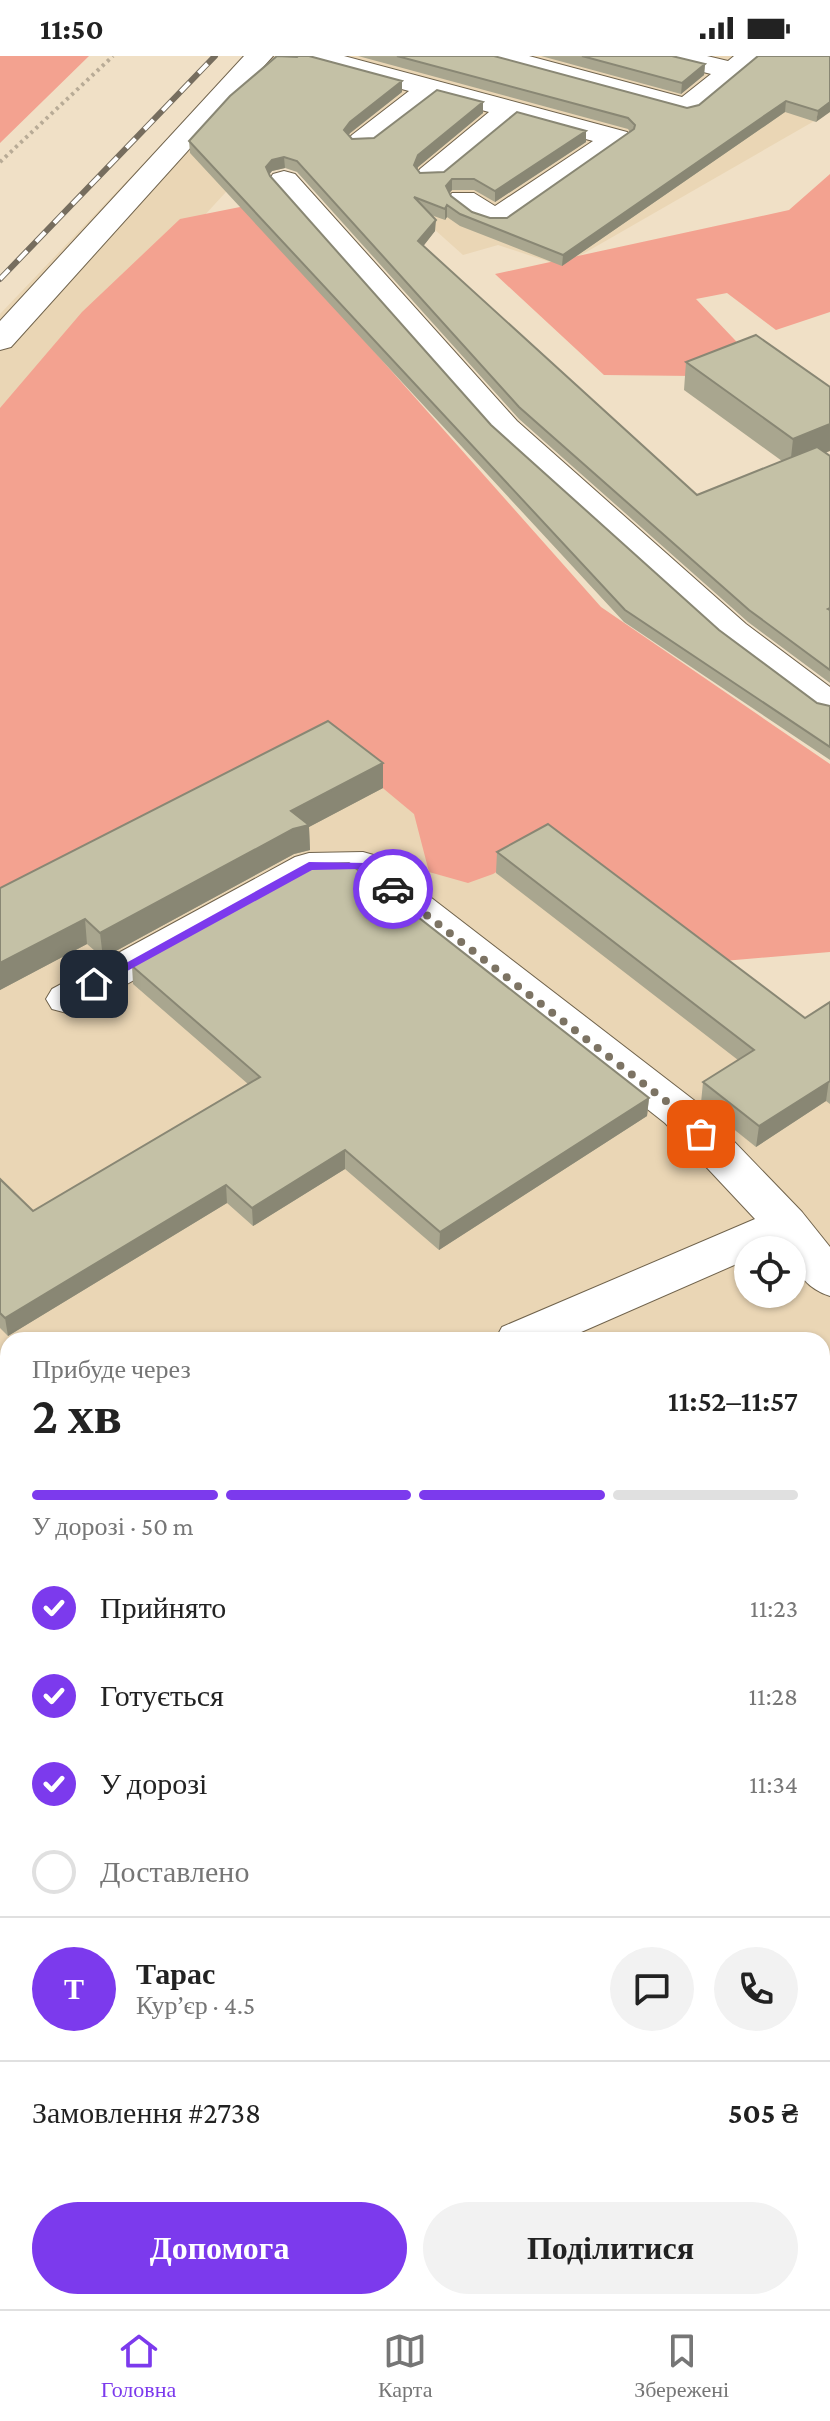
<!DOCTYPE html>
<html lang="uk">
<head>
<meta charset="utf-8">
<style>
  :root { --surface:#fff; --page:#f2f2f2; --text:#222; --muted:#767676; --line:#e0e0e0; --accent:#7c3aed }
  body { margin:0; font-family:"Crimson Pro",serif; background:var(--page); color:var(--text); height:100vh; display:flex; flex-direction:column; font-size:30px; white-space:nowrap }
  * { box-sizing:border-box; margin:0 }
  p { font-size:26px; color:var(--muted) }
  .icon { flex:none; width:44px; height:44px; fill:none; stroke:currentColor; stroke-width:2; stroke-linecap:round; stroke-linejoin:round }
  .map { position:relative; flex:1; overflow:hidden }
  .panel { position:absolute; left:0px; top:1276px; width:830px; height:978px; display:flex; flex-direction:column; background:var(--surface); border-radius:24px 24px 0 0; box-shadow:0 2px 6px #0004 }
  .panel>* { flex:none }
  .fabs { position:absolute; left:734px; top:1180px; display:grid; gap:16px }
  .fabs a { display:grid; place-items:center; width:72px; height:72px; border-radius:50%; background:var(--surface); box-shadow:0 2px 6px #0004; font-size:40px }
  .pin { position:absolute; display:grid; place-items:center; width:68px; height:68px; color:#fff; margin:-34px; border-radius:16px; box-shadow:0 4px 12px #0006 }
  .courier { position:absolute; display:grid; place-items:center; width:80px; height:80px; margin:-40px; border:6px solid #7c3aed; border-radius:50%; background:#fff; color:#222; box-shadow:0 2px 10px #0007 }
  .head em { font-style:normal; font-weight:600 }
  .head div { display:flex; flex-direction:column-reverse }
  .head { display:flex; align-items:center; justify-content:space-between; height:136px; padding:0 32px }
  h1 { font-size:52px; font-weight:600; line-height:60px }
  .bar { display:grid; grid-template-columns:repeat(4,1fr); gap:12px 8px; align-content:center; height:96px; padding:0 32px }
  .bar i { height:10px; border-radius:6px; background:var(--line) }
  .bar .on { background:var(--accent) }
  .bar p { grid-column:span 4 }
  .line { display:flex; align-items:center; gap:20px; padding:0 32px; border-top:2px solid var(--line) }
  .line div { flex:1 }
  .round { display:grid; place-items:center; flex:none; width:84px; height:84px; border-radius:42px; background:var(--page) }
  ol { padding:0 32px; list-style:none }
  li { display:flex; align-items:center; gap:24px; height:88px }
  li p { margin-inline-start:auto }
  li .icon { padding:8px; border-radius:50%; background:var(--accent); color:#fff; stroke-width:4 }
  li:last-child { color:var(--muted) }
  li i { width:44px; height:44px; border:4px solid var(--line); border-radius:50% }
  .button { display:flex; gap:16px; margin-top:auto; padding:16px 32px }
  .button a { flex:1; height:92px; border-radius:48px; background:var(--accent); color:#fff; font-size:32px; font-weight:600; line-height:92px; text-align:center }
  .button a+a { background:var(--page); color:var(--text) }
  .status { display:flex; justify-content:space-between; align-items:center; height:56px; padding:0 40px; background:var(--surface); direction:ltr }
  .status svg { height:22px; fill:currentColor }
  .menu { display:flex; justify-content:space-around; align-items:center; height:112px; border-top:2px solid var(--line); background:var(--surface); font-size:22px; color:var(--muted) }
  .menu a { display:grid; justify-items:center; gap:4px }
  .menu .on { color:var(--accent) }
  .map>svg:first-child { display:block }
</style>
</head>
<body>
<div class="status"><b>11:50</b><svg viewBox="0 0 49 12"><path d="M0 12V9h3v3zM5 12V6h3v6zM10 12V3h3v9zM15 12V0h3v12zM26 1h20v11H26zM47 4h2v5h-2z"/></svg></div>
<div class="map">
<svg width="830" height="2253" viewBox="0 0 830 2253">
  <rect width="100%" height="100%" fill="#f0e0c6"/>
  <path fill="#ead6b5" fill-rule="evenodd" d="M246 0H830V56L562 210 498 189 463 199 358 105 293 76 226 136 0 381V258Z
    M383 732 496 817 547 789 771 992 830 958V2253H0V859ZM748 1194H792V1238H748ZM8 1284H822V2246H8Z"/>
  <path fill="#f3a290" d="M0 0H89L0 87Z
    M830 118V256L776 274 727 237 696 243 752 302 693 320 604 319 495 218 789 154Z
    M245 150 601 551 830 708V896L712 906 544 789 493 818 468 827 429 816 414 758 331 689 0 854V352L82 256 180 163Z"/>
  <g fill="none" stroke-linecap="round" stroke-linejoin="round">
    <defs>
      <path id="minor" d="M244 0H273L11 291 0 294V265Z
        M298 0H344L627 76 632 82 506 170C486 175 459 160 448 143L452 137H474L495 150 593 85 516 64 442 125H420L416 119 420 113 489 56 436 42 372 91H352L347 85 352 79 409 35 302 6Z
        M483 0H529L682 41 711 18 664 6 660 0H707L728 5 734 0H766L697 57 687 60 487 6Z
        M284 115 295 118 517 365 746 568 830 631V661L817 657 720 584 493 379 273 130 269 124 273 118Z
        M363 796 377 800 695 1045 802 1156 830 1191V1240C810 1234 792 1216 792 1194H782L778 1190 748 1194V1203L563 1284H495L502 1271 755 1163 665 1067 354 822 316 823 82 953 67 957 52 953 46 943 52 933 295 801 309 797Z
        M8 1593V1638L0 1641V1595Z"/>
    </defs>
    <use href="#minor" stroke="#70634c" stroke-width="2"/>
    <path stroke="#b8ab96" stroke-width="4" stroke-dasharray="3 4" stroke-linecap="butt" d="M0 106 113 0"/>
    <use href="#minor" fill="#fff" fill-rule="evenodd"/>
    <defs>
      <path id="rail-far1" d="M0 223 215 0"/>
      <path id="rail" d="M0 1737 8 1732"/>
    </defs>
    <use href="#rail-far1" stroke="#766d5e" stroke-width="6"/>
    <use href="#rail" stroke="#766d5e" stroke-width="10"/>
    <use href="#rail-far1" stroke="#fff" stroke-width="4" stroke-dasharray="13" stroke-linecap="butt"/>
    <use href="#rail" stroke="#fff" stroke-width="7" stroke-dasharray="22" stroke-linecap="butt"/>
  </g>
  <path fill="#a9a68f" d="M358 0H494L687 52 699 49 830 0 816 66 785 56 562 210 460 170 447 161 445 164 431 159 435 175 423 190 697 439 782 405 684 334 686 306 830 400V627L748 566 519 363 297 116 285 112 272 115 269 119 491 369 719 574 817 647 830 650V704L624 566 190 97 189 85 402 36 348 79 352 83 374 82 483 46V57L418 111 417 113 420 117 444 116 586 75V86L495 146 474 134H452L449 137 451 140 472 156 490 162H507L630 76 628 73Z
    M541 0H672L705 8 704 19 681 38Z
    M383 707V732L309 771 310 794 294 798 103 902 87 888 0 934V832Z
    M497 796 805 962 830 946V1048L826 1045 756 1091 701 1047 703 1026 738 1004 496 817Z
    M132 910 649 1042 647 1060 439 1194 345 1113 253 1170 227 1147 8 1280 0 1272V1123L33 1155 248 1028 133 928Z"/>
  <path fill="#898774" d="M705 8 704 19 681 38 682 27Z
    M402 25V36L350 77 344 85V74L350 66Z
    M786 45 785 56 562 210 563 199Z
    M483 46V57L418 111 414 121V109L418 99Z
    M830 46V56L816 66 818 55Z
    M586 75V86L495 146V135Z
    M284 101 285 112 272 115 266 122V111L272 104Z
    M452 123V134L446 141V130Z
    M447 149V161L445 164V153Z
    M436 164 435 175 418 197V185Z
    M830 368V395L790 411 793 383Z
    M383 707V732L309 771 310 794 294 798 103 902 100 877 291 755Z
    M85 863 87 888 0 934V907Z
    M829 1024 826 1045 756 1091 759 1070Z
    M649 1042 647 1060 439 1194 440 1176Z
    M345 1094V1113L253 1170 252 1152Z
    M226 1129 227 1147 8 1280 5 1262Z"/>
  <path fill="#c4c1a6" stroke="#898774" stroke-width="2" d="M277 0 297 1 298 0H309L402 25 350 66 344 74 352 83 374 82 437 34 483 46 418 99 414 109 420 117 444 116 517 56 586 75 495 135 474 123H452L446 130 451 140 472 156 490 162H507L634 73 635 69 628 62 397 0H494L687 52 699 49 758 0H830V46L818 55 786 45 563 199 460 158 447 149 445 153 414 141 436 164 418 185 697 439 817 391 830 400V552L828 553 830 554V614L749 554 519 351 297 105 284 101 272 104 266 111 270 120 491 369 719 574 817 647 830 650V691L625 554 189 85 230 40Z
    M582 0H672L705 8 682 27Z
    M756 279 830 331V368L793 383 686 306Z
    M328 665 383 707 291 755 309 769 293 773 100 877 85 863 0 907V832Z
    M548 768 805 962 830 946V1025L759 1070 703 1026 754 994 497 796Z
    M349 807 649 1042 440 1176 345 1094 252 1152 226 1129 5 1262 0 1257V1123L33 1155 260 1021 132 910 316 808Z
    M822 1681 830 1693V2253H0V2053L8 2049V2246H822Z"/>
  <path fill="#7c3aed" d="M309 806 367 807 399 833 389 835 360 813 312 814 98 931 88 928Z"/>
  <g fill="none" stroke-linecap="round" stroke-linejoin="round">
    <path stroke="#7c7363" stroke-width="8" stroke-dasharray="0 14.4" d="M393 833 680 1056 701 1078"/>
  </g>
</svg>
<div class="fabs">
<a><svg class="icon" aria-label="locate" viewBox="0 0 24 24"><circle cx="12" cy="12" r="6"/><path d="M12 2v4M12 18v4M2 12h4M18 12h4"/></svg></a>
</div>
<div class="pin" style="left:701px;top:1078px;background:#ea580c"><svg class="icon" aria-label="bag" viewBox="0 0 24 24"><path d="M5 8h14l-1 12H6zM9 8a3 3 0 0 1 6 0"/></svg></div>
<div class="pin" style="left:94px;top:928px;background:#1f2937"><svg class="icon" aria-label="home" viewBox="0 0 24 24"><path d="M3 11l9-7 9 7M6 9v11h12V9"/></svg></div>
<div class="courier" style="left:393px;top:833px"><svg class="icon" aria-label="car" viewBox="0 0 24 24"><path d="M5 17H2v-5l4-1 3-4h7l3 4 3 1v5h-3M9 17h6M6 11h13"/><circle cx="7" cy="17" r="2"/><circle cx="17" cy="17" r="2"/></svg></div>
<section class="panel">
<div class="head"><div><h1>2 хв</h1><p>Прибуде через</p></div><em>11:52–11:57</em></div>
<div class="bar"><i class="on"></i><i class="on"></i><i class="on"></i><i></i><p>У дорозі · 50 m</p></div>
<ol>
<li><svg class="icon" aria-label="check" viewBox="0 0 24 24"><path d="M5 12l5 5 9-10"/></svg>Прийнято<p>11:23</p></li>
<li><svg class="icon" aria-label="check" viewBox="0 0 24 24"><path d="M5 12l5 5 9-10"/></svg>Готується<p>11:28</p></li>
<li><svg class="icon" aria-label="check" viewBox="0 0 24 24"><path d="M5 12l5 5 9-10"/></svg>У дорозі<p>11:34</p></li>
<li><i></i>Доставлено</li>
</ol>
<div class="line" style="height:144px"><b class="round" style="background:var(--accent);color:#fff">Т</b><div><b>Тарас</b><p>Кур’єр · 4.5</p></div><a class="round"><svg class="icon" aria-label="chat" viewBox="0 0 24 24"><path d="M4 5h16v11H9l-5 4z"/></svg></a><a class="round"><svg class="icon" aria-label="phone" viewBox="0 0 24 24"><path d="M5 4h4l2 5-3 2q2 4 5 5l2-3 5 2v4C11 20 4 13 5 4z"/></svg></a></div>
<div class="line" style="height:104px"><div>Замовлення #2738</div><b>505 ₴</b></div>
<div class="button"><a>Допомога</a><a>Поділитися</a></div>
</section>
</div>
<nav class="menu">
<a class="on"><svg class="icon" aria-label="home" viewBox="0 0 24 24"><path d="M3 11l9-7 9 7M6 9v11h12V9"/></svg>Головна</a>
<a><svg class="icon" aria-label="map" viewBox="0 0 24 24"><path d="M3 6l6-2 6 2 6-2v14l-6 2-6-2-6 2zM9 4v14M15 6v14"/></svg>Карта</a>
<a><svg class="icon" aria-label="saved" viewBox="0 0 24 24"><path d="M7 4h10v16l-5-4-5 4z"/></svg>Збережені</a>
</nav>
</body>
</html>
